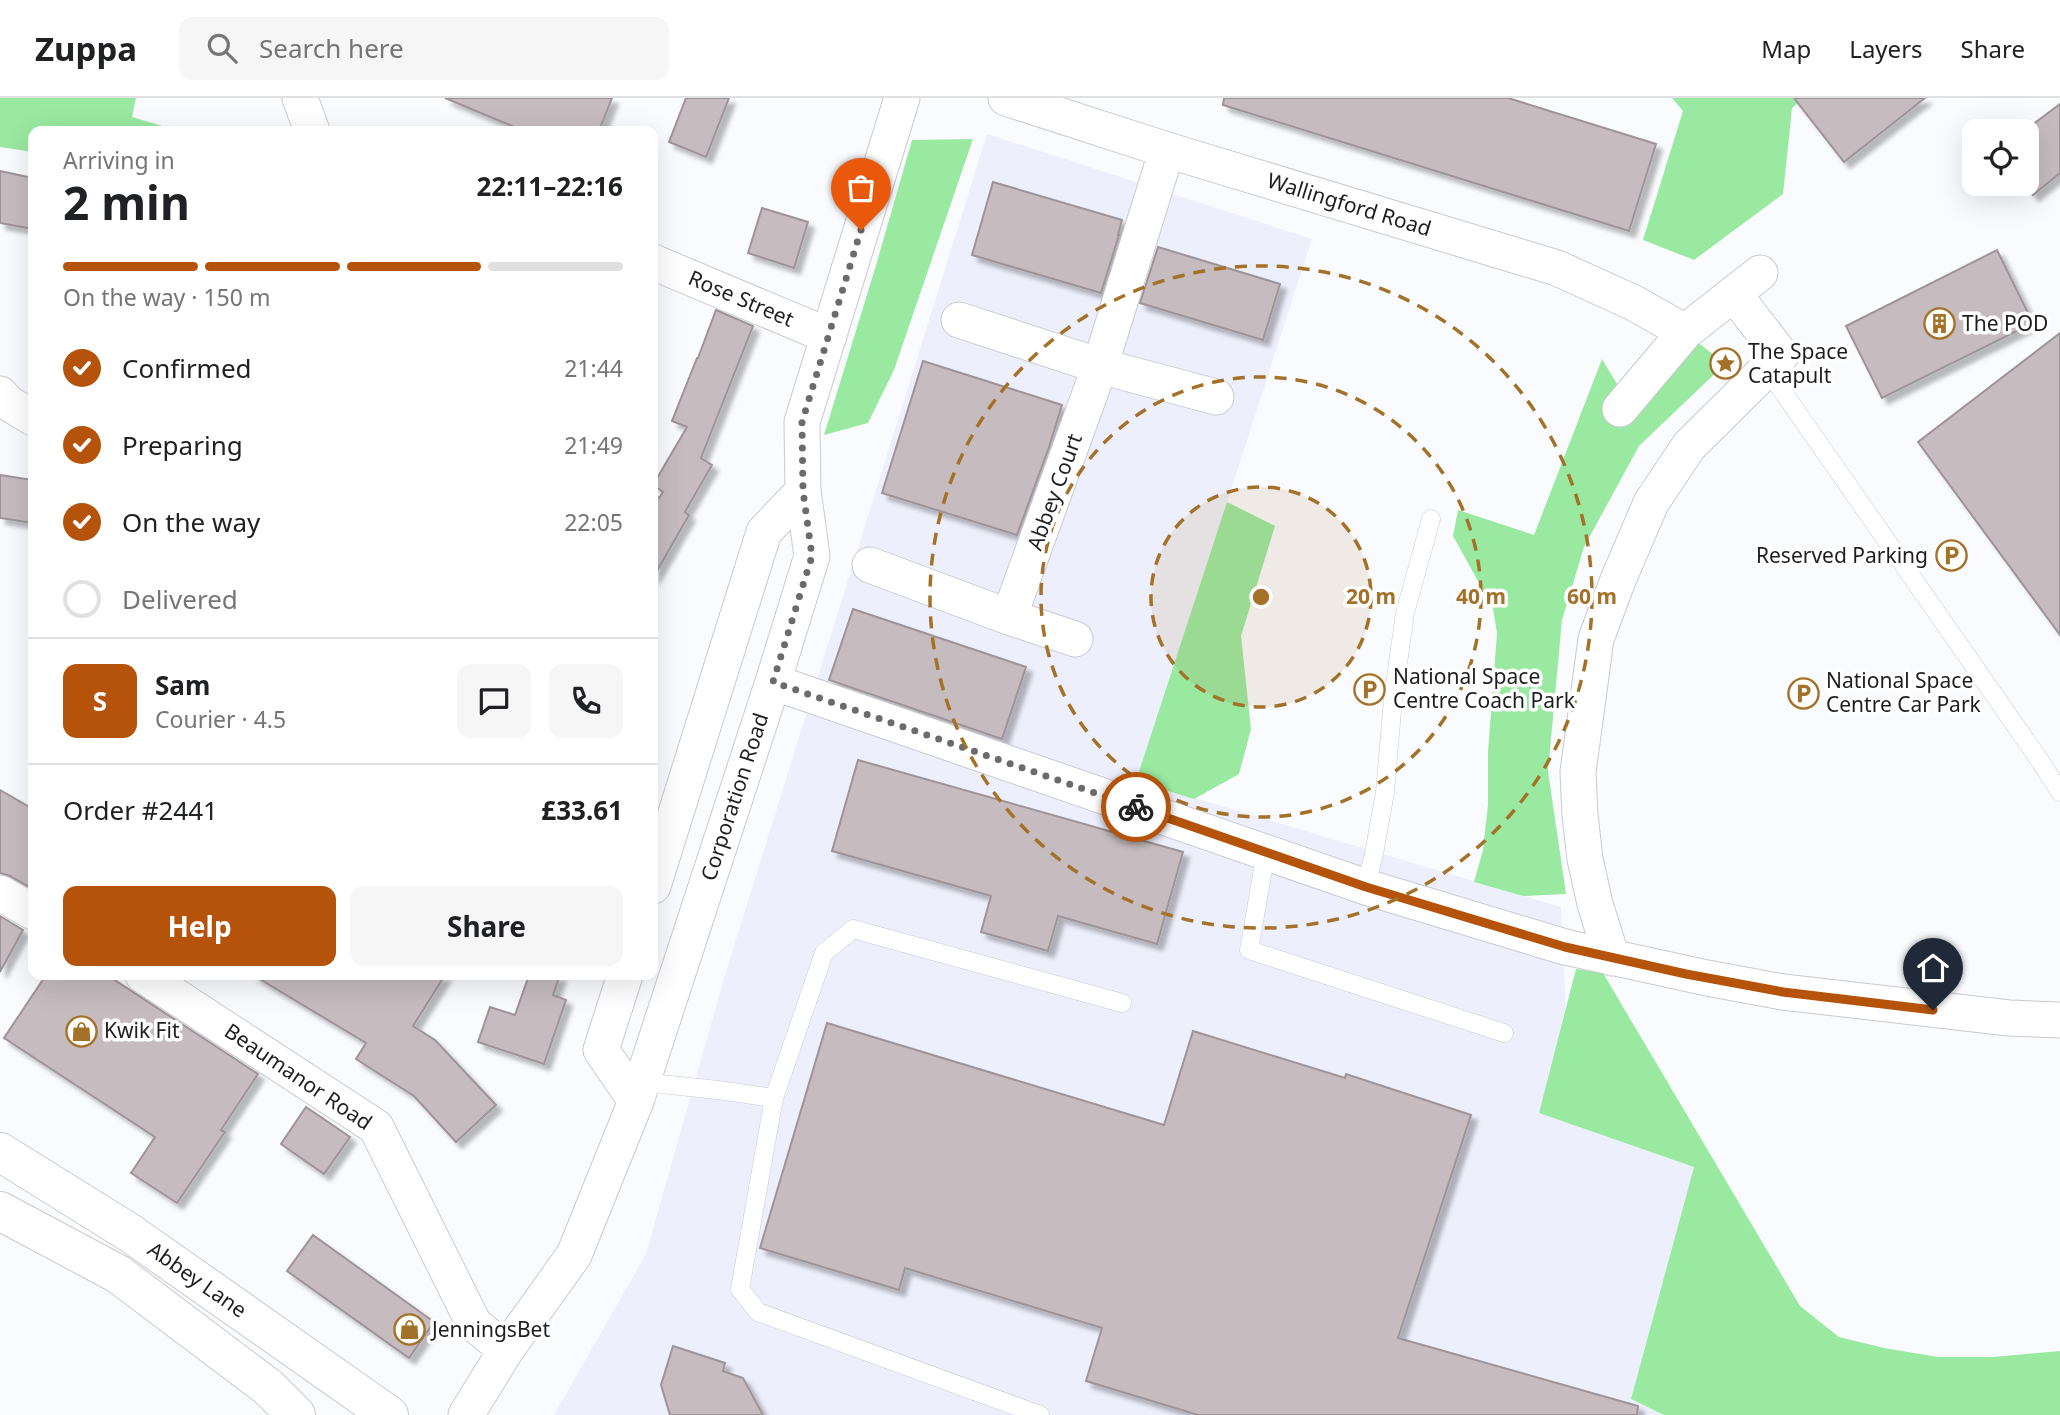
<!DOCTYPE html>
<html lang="en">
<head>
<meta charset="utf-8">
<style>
  :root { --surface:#fff; --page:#f6f6f6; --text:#202124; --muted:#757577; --line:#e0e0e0; --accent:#b45309 }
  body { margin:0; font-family:"Noto Sans",sans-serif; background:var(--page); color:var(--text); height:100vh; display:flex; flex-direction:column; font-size:26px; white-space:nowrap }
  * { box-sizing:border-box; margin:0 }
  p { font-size:23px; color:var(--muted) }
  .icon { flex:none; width:38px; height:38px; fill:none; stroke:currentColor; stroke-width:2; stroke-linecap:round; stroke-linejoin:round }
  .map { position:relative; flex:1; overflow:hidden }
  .details { position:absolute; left:28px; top:28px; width:630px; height:854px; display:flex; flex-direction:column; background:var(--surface); border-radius:14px; box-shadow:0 7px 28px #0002 }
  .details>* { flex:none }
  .controls { position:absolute; left:1962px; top:21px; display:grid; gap:14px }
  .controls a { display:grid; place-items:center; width:77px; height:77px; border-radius:14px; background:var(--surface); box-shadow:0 7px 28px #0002; font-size:35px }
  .pin { position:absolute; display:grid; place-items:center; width:60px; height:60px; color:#fff; margin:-72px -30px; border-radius:50% 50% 50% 0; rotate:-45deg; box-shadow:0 0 7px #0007 }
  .pin .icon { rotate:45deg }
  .courier { position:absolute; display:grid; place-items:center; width:70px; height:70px; margin:-35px; border:5px solid #b45309; border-radius:50%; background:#fff; color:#222; box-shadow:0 2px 9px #0007 }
  .overview em { font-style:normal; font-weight:700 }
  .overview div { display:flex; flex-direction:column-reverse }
  .overview { display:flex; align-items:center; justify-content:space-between; height:119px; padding:0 35px }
  h1 { font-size:46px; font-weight:700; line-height:52px }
  .bar { display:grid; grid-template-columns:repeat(4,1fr); gap:10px 7px; align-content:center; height:84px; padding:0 35px }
  .bar i { height:9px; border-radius:5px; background:var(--line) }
  .bar .active { background:var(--accent) }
  .bar p { grid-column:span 4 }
  .line { display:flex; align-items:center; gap:18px; padding:0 35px; border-top:2px solid var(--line) }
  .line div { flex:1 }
  .round { display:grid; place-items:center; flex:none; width:74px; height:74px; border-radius:14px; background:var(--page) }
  ol { padding:0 35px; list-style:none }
  li { display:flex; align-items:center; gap:21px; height:77px }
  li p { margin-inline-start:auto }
  li .icon { padding:7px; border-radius:50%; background:var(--accent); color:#fff; stroke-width:4 }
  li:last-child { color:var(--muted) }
  li i { width:38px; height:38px; border:4px solid var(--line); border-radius:50% }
  .button { display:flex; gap:14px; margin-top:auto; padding:14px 35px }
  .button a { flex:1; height:80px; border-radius:14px; background:var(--accent); color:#fff; font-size:28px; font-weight:700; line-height:80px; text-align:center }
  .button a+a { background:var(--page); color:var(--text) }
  header { display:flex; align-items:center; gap:42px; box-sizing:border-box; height:98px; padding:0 35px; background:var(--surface); border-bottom:2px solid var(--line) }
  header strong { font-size:33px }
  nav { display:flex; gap:38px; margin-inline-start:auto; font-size:24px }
  .search { width:490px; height:63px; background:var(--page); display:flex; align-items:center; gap:18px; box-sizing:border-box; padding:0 24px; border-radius:14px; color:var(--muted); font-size:26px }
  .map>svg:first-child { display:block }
</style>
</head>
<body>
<header>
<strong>Zuppa</strong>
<div class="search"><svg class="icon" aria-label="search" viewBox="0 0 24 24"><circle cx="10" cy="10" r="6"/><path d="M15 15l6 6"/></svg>Search here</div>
<nav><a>Map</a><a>Layers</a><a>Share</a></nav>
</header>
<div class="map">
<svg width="2060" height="1317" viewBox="0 0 2060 1317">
  <defs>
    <filter id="shadow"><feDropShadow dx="6" dy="6" stdDeviation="2" flood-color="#0004"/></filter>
  </defs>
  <rect width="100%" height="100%" fill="#fafbff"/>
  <path fill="#eeeffc" d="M987 36 1312 141 1137 683 1561 809 1566 916 1539 1015 1694 1069 1631 1301 1664 1317H554L646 1156 724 880Z"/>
  <path fill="#99e9a1" d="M0 0H136L132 19 176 32V33H33V54L0 49Z
    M1672 0H1804L1792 10 1783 96 1694 162 1643 142 1683 13Z
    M973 41 894 272 868 325 824 337 877 164 912 42Z
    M1685 234 1725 266 1639 348 1584 449 1562 522 1548 673 1566 796 1523 798 1474 784 1483 752 1488 707V654L1497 535 1493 510 1453 438 1458 412 1534 437 1602 261 1637 319Z
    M1227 404 1275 428 1241 538 1251 631 1239 676 1194 701 1136 683Z
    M1576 871 1603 875 1800 1208 1839 1239 1884 1250 1938 1259H1993L2060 1253V1317H1664L1631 1301 1694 1069 1539 1015Z"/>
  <path fill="#c6bcbf" stroke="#9e9497" stroke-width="2" filter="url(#shadow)" d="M445 0H612L599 33H524Z
    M686 0H729L706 59 669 44Z
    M1224 0H1508L1656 46 1629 133 1223 7Z
    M1794 0H1925L1844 64Z
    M2060 6V75L2033 97 2025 86 2026 33H2024Z
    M0 73 33 80V131L0 125Z
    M993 84 1122 122 1118 137H1119L1101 195 972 157Z
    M762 110 808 124 794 170 748 155Z
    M1158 149 1280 186 1263 242 1140 205Z
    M1997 152 2033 225 1882 300 1846 228Z
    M716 212 753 228 701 360 712 367 685 414 689 417 653 480V396L659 400 663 394 653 387 687 329 672 323 697 260H698Z
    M2060 235V537L1918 344Z
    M923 263 1062 307 1049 349 1017 437 882 395Z
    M0 377 33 382V425L0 420Z
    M853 511 1026 569 1002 641 829 582Z
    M858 662 1183 754 1157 846 1058 818 1048 853 981 834 991 798 832 753Z
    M0 692 33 711V791L10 778 0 775Z
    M0 818 23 832 0 874Z
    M46 877H107L258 976 221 1032 225 1034 177 1105 131 1075 155 1039 4 940Z
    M253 877H445L413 928 435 942 496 1007 456 1044 414 998 356 961 366 945Z
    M529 877H560L553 897 566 902 544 966 478 944 490 909 515 917Z
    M827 925 1164 1027 1193 933 1345 980 1346 976 1471 1017 1398 1240 1638 1308 1637 1317H1198L1086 1283 1102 1230 905 1170 899 1192 760 1150Z
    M306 1009 350 1039 324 1076 281 1046Z
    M313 1137 434 1224 409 1260 287 1173Z
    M673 1248 725 1265 723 1273 743 1280 763 1317H670L661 1287Z"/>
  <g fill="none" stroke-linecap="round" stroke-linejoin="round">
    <defs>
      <path id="lane" d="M1767 271 2036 657 2060 694
        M1266 754 1249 852 1504 935
        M1366 789 1374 756 1385 694 1393 601 1405 515 1431 421
        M642 984 718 992 774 1000 824 855 853 831 1122 905
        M774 1000 740 1191 758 1214 1040 1317"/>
      <path id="street" d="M300 0 312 33
        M1006 0 1167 52 1557 170 1634 205 1685 234
        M653 164 829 238
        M959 222 1100 268 1216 299
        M0 296 8 305 33 320
        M1620 311 1685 234 1760 175
        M870 467 1009 519 1100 268 1167 52
        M1009 519 1075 541
        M773 584 1366 789 1565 849 1707 880 1783 894 2009 920 2060 922
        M653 788 764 434 803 393
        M0 795 33 814
        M1612 860 1595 806 1585 761 1580 717 1578 674 1596 541 1618 482 1651 405 1689 348 1781 257 1734 196
        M143 877 376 1029 474 1226 506 1252
        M625 877 601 952 636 1003
        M466 1317 506 1252 574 1157 636 1003 773 584 812 458 803 393 802 324 902 0"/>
      <path id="primary" d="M0 1054 130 1135 389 1317
        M0 1113 118 1176 268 1289 296 1317"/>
    </defs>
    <use href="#lane" stroke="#c9c9d2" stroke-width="19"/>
    <use href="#street" stroke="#c9c9d2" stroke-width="37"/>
    <use href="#primary" stroke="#c9c9d2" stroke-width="40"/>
    <use href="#lane" stroke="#fff" stroke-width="18"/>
    <use href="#street" stroke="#fff" stroke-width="35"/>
    <use href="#primary" stroke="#fff" stroke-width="38"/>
  </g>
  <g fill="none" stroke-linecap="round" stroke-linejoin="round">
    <path stroke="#6b6b6f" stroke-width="7" stroke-dasharray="0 12.6" d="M861 132 802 324 803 393 812 458 773 584 1136 709"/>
    <path stroke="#b45309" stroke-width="9" d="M1136 709 1366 789 1565 849 1686 876 1783 894 1933 912"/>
  </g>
  <circle cx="1261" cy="499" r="110" fill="#a47128" fill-opacity=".12"/>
  <g fill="none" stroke="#a47128" stroke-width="3.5" stroke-dasharray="12 9">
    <circle cx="1261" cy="499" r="110"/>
    <circle cx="1261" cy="499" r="220"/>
    <circle cx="1261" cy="499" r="331"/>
  </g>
  <defs>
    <symbol id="building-ring" viewBox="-11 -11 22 22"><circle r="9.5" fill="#fff" stroke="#a47128" stroke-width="1.5"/><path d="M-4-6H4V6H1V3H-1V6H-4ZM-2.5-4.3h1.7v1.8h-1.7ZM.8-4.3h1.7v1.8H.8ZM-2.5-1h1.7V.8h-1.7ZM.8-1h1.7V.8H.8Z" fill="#a47128"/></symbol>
    <symbol id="sight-ring" viewBox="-11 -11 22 22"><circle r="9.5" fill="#fff" stroke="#a47128" stroke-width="1.5"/><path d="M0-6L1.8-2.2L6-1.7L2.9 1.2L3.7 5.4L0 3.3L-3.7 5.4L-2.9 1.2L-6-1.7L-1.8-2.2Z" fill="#a47128"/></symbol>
    <symbol id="parking-ring" viewBox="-11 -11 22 22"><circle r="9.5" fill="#fff" stroke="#a47128" stroke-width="1.5"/><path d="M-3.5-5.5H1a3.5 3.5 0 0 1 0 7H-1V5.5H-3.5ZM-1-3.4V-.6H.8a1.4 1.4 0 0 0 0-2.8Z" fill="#a47128"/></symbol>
    <symbol id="shop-ring" viewBox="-11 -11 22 22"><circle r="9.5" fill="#fff" stroke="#a47128" stroke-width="1.5"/><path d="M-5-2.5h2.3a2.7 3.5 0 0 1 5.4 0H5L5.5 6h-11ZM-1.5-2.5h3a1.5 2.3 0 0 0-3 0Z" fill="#a47128"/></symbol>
  </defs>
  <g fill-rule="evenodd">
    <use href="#building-ring" x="1922" y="208" width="35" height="35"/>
    <use href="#sight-ring" x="1708" y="248" width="35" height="35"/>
    <use href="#parking-ring" x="1934" y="440" width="35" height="35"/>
    <use href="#parking-ring" x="1352" y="574" width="35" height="35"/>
    <use href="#parking-ring" x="1786" y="578" width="35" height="35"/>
    <use href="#shop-ring" x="64" y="916" width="35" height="35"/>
    <use href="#shop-ring" x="392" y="1214" width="35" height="35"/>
  </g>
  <g text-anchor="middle" stroke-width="7" stroke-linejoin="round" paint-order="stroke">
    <g font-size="21" fill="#1e1e21" stroke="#fff">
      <text transform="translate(1349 107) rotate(17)" y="7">Wallingford Road</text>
      <text transform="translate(741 201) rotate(23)" y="7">Rose Street</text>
      <text transform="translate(1055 394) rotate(-70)" y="7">Abbey Court</text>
      <text transform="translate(735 699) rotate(-72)" y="7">Corporation Road</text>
      <text transform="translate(298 979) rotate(34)" y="7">Beaumanor Road</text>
      <text transform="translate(197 1182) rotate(35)" y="7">Abbey Lane</text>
    </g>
    <g font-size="21" fill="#1e1e21" stroke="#fff" text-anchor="start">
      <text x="1962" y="233">The POD</text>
      <text x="1748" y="261">The Space<tspan x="1748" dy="24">Catapult</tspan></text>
      <text x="1928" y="465" text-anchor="end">Reserved Parking</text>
      <text x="1393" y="586">National Space<tspan x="1393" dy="24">Centre Coach Park</tspan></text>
      <text x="1826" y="590">National Space<tspan x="1826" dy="24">Centre Car Park</tspan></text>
      <text x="104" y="940">Kwik Fit</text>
      <text x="432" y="1239">JenningsBet</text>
    </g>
  </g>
  <circle cx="1261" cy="499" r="10" fill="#a47128" stroke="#fff" stroke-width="3.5"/>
  <g font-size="21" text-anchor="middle" font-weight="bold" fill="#a47128" stroke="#fff" stroke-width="7" stroke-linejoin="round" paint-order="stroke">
    <text x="1371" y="506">20 m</text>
    <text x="1481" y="506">40 m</text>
    <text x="1592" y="506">60 m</text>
  </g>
</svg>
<div class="controls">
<a><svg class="icon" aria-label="locate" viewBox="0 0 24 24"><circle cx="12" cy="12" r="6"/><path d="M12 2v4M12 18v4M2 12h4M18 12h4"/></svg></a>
</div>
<div class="pin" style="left:861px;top:132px;background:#ea580c"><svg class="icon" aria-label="bag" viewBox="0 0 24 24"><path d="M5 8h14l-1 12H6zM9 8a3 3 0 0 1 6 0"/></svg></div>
<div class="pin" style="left:1933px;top:912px;background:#1f2937"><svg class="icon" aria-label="home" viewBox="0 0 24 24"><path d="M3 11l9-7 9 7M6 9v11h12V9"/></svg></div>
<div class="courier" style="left:1136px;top:709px"><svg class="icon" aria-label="bike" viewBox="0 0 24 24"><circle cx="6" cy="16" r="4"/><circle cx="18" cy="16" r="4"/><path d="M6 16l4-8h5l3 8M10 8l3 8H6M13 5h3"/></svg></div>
<section class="details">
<div class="overview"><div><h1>2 min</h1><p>Arriving in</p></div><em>22:11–22:16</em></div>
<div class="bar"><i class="active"></i><i class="active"></i><i class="active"></i><i></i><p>On the way · 150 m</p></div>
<ol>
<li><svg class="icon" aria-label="check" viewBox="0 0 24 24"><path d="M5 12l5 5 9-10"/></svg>Confirmed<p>21:44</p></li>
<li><svg class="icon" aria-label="check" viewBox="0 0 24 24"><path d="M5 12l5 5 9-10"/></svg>Preparing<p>21:49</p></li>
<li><svg class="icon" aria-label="check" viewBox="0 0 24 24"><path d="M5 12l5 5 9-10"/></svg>On the way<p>22:05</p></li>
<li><i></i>Delivered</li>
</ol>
<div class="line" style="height:126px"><b class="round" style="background:var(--accent);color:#fff">S</b><div><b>Sam</b><p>Courier · 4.5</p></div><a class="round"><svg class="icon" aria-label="chat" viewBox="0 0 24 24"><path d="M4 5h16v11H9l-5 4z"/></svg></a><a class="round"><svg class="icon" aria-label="phone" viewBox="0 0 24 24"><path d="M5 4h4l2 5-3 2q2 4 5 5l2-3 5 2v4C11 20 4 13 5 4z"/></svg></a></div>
<div class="line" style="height:91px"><div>Order #2441</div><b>£33.61</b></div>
<div class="button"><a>Help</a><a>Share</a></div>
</section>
</div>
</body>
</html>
